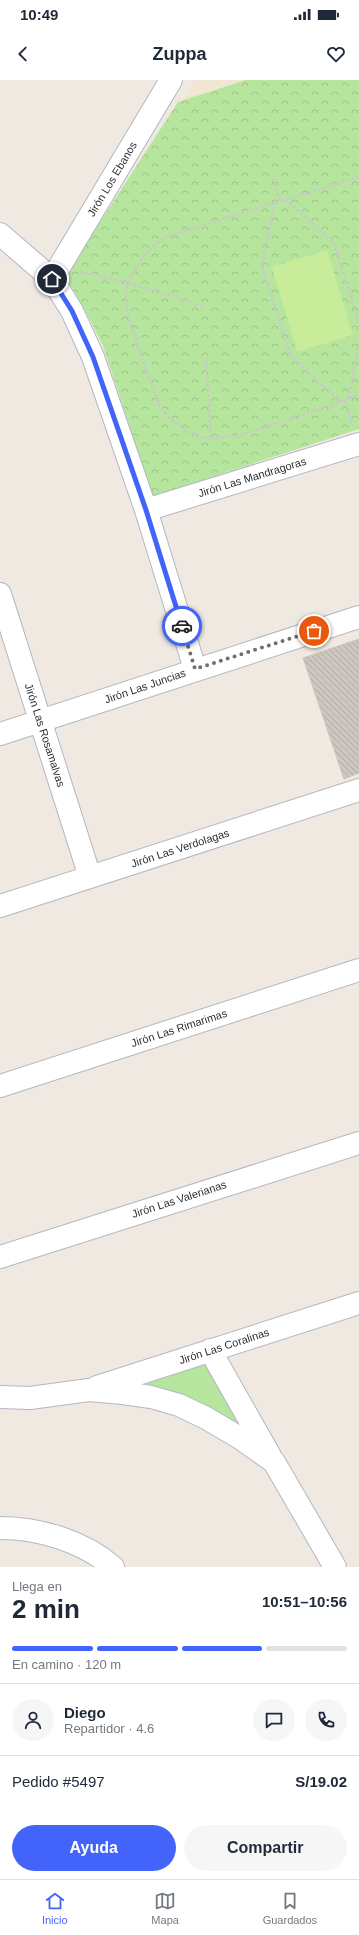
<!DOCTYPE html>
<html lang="es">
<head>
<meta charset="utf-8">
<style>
  :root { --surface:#fff; --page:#f6f6f7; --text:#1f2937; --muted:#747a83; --line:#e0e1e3; --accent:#4264fb }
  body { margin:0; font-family:Arial,sans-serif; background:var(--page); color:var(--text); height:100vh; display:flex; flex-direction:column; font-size:15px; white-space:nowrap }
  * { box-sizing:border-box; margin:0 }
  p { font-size:13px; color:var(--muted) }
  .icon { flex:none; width:22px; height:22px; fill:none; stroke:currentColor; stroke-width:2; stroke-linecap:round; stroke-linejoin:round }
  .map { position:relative; height:1487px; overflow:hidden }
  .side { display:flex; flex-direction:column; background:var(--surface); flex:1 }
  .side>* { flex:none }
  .pin { position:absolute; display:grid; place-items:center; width:34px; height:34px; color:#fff; margin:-17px; border:2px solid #fff; border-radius:50%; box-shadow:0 1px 4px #0007 }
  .courier { position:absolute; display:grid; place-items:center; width:40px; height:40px; margin:-20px; border:3px solid #4264fb; border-radius:50%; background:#fff; color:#222; box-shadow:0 1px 5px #0007 }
  .headline em { font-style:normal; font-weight:700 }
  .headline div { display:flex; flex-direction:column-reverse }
  .headline { display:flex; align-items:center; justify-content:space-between; height:68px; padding:0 12px }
  h1 { font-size:26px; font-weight:700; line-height:30px }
  .bar { display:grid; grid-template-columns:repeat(4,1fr); gap:6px 4px; align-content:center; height:48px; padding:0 12px }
  .bar i { height:5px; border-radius:3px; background:var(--line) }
  .bar .current { background:var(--accent) }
  .bar p { grid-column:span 4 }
  .line { display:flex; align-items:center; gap:10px; padding:0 12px; border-top:1px solid var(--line) }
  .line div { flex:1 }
  .round { display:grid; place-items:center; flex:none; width:42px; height:42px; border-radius:21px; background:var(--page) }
  .cta { display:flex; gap:8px; margin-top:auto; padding:8px 12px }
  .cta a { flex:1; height:46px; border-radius:24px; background:var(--accent); color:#fff; font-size:16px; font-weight:700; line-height:46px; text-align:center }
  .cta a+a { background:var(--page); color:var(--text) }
  .status { display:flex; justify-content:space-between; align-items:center; height:28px; padding:0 20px; background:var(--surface); direction:ltr }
  .status svg { height:11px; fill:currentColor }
  header { display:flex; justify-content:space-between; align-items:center; height:52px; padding:0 12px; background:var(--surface); font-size:18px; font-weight:700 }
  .tabs { display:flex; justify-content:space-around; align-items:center; height:56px; border-top:1px solid var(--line); background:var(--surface); font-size:11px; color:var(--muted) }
  .tabs a { display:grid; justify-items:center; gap:2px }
  .tabs .current { color:var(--accent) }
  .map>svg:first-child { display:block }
</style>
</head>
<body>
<div class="status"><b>10:49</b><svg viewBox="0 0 49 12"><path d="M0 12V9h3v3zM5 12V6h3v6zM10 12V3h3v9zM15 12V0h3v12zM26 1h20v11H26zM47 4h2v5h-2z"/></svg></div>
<header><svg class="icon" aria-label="back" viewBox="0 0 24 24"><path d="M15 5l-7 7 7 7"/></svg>Zuppa<svg class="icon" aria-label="heart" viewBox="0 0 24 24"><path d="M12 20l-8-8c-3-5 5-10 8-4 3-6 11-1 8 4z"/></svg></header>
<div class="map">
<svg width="359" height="1487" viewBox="0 0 359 1487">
  <defs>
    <pattern id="park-crowns" width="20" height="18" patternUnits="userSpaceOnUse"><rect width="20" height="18" fill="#b6e59e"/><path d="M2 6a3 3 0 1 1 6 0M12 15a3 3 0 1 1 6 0" fill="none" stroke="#9dc588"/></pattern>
    <pattern id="building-back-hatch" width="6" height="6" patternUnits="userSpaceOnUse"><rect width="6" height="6" fill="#cbc7bf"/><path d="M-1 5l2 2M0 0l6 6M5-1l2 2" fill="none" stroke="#afaba4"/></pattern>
  </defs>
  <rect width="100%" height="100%" fill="#efe9e1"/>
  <path fill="#f0e6d1" d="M196 0H246L184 20Z"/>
  <path fill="url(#park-crowns)" d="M246 0H359V349L153 416 103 266 87 234 65 196 178 22Z"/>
  <path fill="#b6e59e" d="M206 1281 241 1337 233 1343 147 1310 148 1298Z"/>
  <path fill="#c9ec9a" d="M327 170 353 255 297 272 272 187Z"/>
  <path fill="url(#building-back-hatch)" stroke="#cbc5ba" d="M359 559V693L344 699 303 578Z"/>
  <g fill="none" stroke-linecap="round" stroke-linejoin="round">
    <defs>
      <path id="minor" d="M0 154 52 199 72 231 93 277 146 430 195 589
        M52 199 171 0
        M146 430 359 364
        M0 514 90 797
        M0 654 359 537
        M0 826 359 710
        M0 1006 359 890
        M0 1177 359 1063
        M210 1270 270 1376
        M97 1307 359 1223
        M0 1317 30 1318 89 1310 123 1313 151 1317 179 1325 206 1338 240 1358 274 1382 335 1487
        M0 1448C39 1448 83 1461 113 1487"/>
    </defs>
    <use href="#minor" stroke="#b4b7c1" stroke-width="24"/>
    <path stroke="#c9c9c9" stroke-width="2.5" stroke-dasharray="3 2" stroke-linecap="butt" d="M359 97 169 156 154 165 142 178 127 202 126 214 127 232 140 272 159 325 170 339 189 353 211 359 243 355 359 315
      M272 99 280 120
      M286 119 334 163 359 244
      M275 122 262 186 291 277 340 321
      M80 192C122 201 162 211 203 227
      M206 279 211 359
      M348 319 359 263
      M345 320 352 344"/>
    <use href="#minor" stroke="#fff" stroke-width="22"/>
  </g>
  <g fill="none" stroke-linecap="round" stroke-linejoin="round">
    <path stroke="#726f6d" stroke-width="4" stroke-dasharray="0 7.2" d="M182 546 195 589 314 551"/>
    <path stroke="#4264fb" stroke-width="5" d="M52 199 72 231 93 277 146 430 182 546"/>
  </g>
  <g text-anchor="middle" stroke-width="3" stroke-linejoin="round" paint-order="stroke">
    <g font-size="11" fill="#2e2e2e" stroke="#fff">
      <text transform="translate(112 99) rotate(-59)" y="4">Jirón Los Ebanos</text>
      <text transform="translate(252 397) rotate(-17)" y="4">Jirón Las Mandragoras</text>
      <text transform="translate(145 606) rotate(-19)" y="4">Jirón Las Juncias</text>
      <text transform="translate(45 655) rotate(72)" y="4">Jirón Las Rosamalvas</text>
      <text transform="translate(180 768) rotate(-18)" y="4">Jirón Las Verdolagas</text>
      <text transform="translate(179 948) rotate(-18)" y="4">Jirón Las Rimarimas</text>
      <text transform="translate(179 1119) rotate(-18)" y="4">Jirón Las Valerianas</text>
      <text transform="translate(224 1266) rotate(-18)" y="4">Jirón Las Coralinas</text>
    </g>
  </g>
</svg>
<div class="pin" style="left:314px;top:551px;background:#ea580c"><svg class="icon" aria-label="bag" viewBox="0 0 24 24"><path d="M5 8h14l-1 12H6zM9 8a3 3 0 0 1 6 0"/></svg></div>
<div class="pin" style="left:52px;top:199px;background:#1f2937"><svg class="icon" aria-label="home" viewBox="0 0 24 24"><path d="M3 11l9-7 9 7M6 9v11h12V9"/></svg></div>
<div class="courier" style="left:182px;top:546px"><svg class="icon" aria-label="car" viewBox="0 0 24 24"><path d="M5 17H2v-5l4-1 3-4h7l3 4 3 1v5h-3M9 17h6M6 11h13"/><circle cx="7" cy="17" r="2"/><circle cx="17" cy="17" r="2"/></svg></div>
</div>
<section class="side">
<div class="headline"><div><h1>2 min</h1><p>Llega en</p></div><em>10:51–10:56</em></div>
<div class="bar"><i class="current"></i><i class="current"></i><i class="current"></i><i></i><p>En camino · 120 m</p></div>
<div class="line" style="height:72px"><a class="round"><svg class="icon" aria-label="person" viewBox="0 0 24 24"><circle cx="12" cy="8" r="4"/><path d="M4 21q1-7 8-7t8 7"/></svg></a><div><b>Diego</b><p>Repartidor · 4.6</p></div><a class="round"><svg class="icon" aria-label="chat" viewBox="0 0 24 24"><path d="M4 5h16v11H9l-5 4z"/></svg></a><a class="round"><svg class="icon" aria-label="phone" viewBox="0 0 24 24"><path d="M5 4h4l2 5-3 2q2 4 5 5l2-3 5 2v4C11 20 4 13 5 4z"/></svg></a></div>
<div class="line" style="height:52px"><div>Pedido #5497</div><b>S/19.02</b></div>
<div class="cta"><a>Ayuda</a><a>Compartir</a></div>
</section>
<nav class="tabs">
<a class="current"><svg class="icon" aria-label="home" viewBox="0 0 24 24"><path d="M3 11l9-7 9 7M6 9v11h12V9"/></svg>Inicio</a>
<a><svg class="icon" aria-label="map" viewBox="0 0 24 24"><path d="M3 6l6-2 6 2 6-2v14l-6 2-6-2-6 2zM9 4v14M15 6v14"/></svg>Mapa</a>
<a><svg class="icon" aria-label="saved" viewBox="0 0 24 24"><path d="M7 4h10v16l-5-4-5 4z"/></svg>Guardados</a>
</nav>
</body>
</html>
